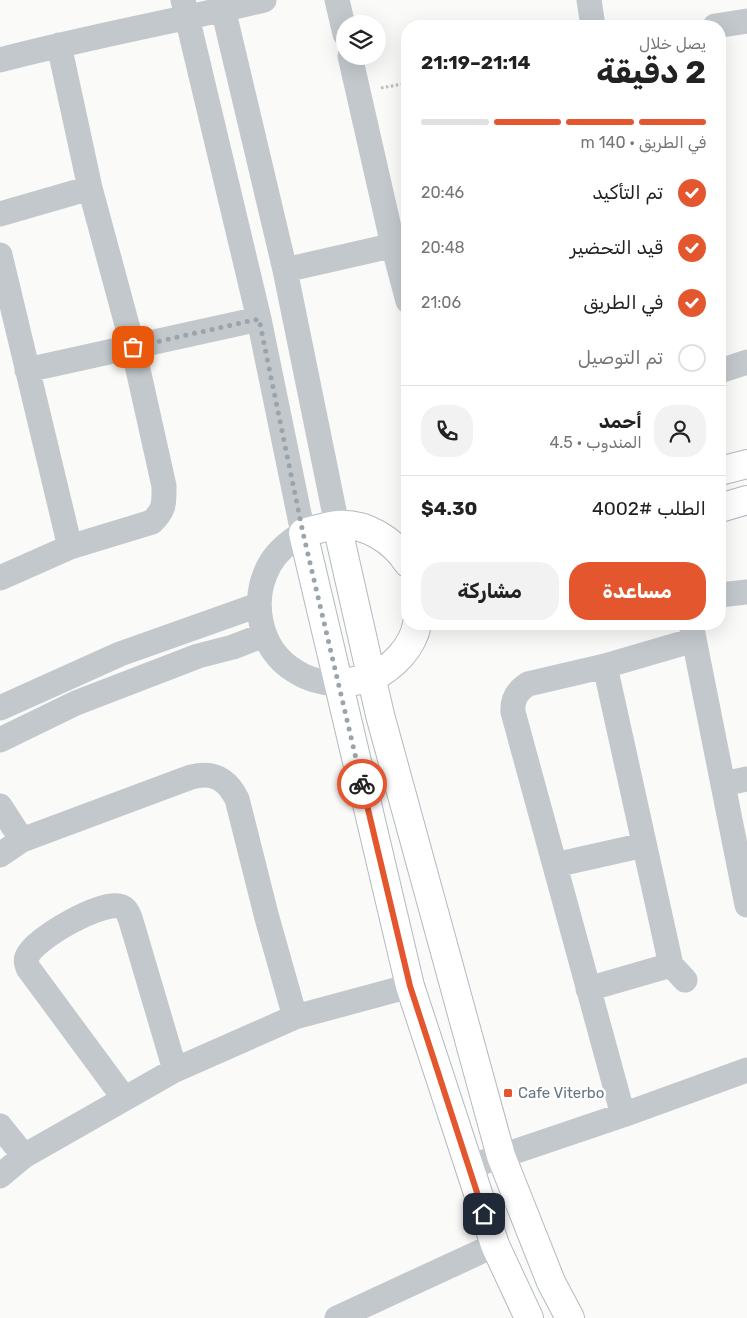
<!DOCTYPE html>
<html lang="ar">
<head>
<meta charset="utf-8">
<style>
  :root { --surface:#fff; --page:#f2f2f2; --text:#222; --muted:#767676; --line:#e0e0e0; --accent:#e4572e }
  body { margin:0; font-family:Rubik,Vazirmatn,sans-serif; background:var(--page); color:var(--text); direction:rtl; height:100vh; display:flex; flex-direction:column; font-size:19px; white-space:nowrap }
  * { box-sizing:border-box; margin:0 }
  p { font-size:16px; color:var(--muted) }
  .icon { flex:none; width:28px; height:28px; fill:none; stroke:currentColor; stroke-width:2; stroke-linecap:round; stroke-linejoin:round }
  .map { position:relative; flex:1; overflow:hidden; direction:ltr }
  .panel { position:absolute; left:401px; top:20px; width:325px; height:610px; display:flex; flex-direction:column; background:var(--surface); border-radius:20px; box-shadow:0 5px 20px #0002; direction:rtl }
  .panel>* { flex:none }
  .buttons { position:absolute; left:336px; top:15px; display:grid; gap:10px }
  .buttons a { display:grid; place-items:center; width:50px; height:50px; border-radius:50%; background:var(--surface); box-shadow:0 5px 20px #0002; font-size:25px }
  .pin { position:absolute; display:grid; place-items:center; width:42px; height:42px; color:#fff; margin:-21px; border-radius:10px; box-shadow:0 2px 8px #0006 }
  .courier { position:absolute; display:grid; place-items:center; width:50px; height:50px; margin:-25px; border:4px solid #e4572e; border-radius:50%; background:#fff; color:#222; box-shadow:0 1px 6px #0007 }
  .headline em { font-style:normal; font-weight:700 }
  .headline div { display:flex; flex-direction:column-reverse }
  .headline { display:flex; align-items:center; justify-content:space-between; height:85px; padding:0 20px }
  h1 { font-size:32px; font-weight:700; line-height:38px }
  .bar { display:grid; grid-template-columns:repeat(4,1fr); gap:8px 5px; align-content:center; height:60px; padding:0 20px }
  .bar i { height:6px; border-radius:4px; background:var(--line) }
  .bar .active { background:var(--accent) }
  .bar p { grid-column:span 4 }
  .line { display:flex; align-items:center; gap:12px; padding:0 20px; border-top:1px solid var(--line) }
  .line div { flex:1 }
  .round { display:grid; place-items:center; flex:none; width:52px; height:52px; border-radius:20px; background:var(--page) }
  ol { padding:0 20px; list-style:none }
  li { display:flex; align-items:center; gap:15px; height:55px }
  li p { margin-inline-start:auto }
  li .icon { padding:5px; border-radius:50%; background:var(--accent); color:#fff; stroke-width:4 }
  li:last-child { color:var(--muted) }
  li i { width:28px; height:28px; border:2px solid var(--line); border-radius:50% }
  .button { display:flex; gap:10px; margin-top:auto; padding:10px 20px }
  .button a { flex:1; height:58px; border-radius:20px; background:var(--accent); color:#fff; font-size:20px; font-weight:700; line-height:58px; text-align:center }
  .button a+a { background:var(--page); color:var(--text) }
  .map>svg:first-child { display:block }
</style>
</head>
<body>
<div class="map">
<svg width="747" height="1318" viewBox="0 0 747 1318">
  <rect width="100%" height="100%" fill="#fafaf8"/>
  <g fill="none" stroke-linecap="round" stroke-linejoin="round">
    <defs>
      <path id="secondary" d="M720 471 747 464
        M720 508 747 500
        M337 525 380 715 501 1156 551 1282 570 1318
        M408 563C393 540 366 523 338 525 327 526 314 530 303 533L410 986 495 1245 529 1318
        M354 681C360 680 367 679 373 677 393 667 413 647 417 624"/>
    </defs>
    <use href="#secondary" stroke="#b3babf" stroke-width="30"/>
    <path stroke="#bbbfc2" stroke-width="3" stroke-dasharray="2.5 2.5" stroke-linecap="butt" d="M381 88 408 83"/>
    <path stroke="#c3c8cc" stroke-width="25" d="M183 0 259 319 303 533C290 541 278 550 270 564 250 599 258 649 295 671 308 680 322 682 338 685
      M221 0 285 270 337 525
      M337 0 345 34
      M589 0 593 26
      M715 26 747 21
      M350 56 393 245 408 301
      M0 60C87 37 176 21 264 0
      M0 214 90 188
      M0 255 70 547
      M285 270 408 242
      M27 370 259 319
      M720 371 747 362
      M0 578 70 547 152 522C165 509 164 504 164 486L133 347 90 188 59 45
      M720 595 747 592
      M691 624 747 905
      M605 666 671 965 685 980
      M0 708 120 654 258 605
      M0 740 76 703 198 656 233 647 264 635
      M723 784 747 779
      M0 806 22 840
      M0 855 22 840 191 777C214 771 227 779 237 799L267 918 295 1017
      M555 865 644 845
      M588 989 671 965
      M124 1098 28 968C27 964 25 961 27 957 33 939 105 898 122 907 130 911 131 923 134 931L175 1070
      M623 1115 513 712C512 699 517 691 528 684L605 666 694 640
      M0 1126 24 1156
      M469 1167 623 1115 747 1070
      M0 1176 24 1156 175 1070 295 1017 410 986
      M337 1318 495 1245"/>
    <use href="#secondary" stroke="#fff" stroke-width="28"/>
  </g>
  <g fill="none" stroke-linecap="round" stroke-linejoin="round">
    <path stroke="#99a4ac" stroke-width="5" stroke-dasharray="0 9" d="M133 347 259 319 303 533 362 784"/>
    <path stroke="#e4572e" stroke-width="6" d="M362 784 410 986 484 1214"/>
  </g>
  <rect fill="#e4572e" stroke="#fff" stroke-width="2" x="503" y="1088" width="10" height="10" rx="2.5"/>
  <g text-anchor="middle" stroke-width="5" stroke-linejoin="round" paint-order="stroke">
    <g font-size="15" fill="#657683" stroke="#fff" text-anchor="start">
      <text x="518" y="1098">Cafe Viterbo</text>
    </g>
  </g>
</svg>
<div class="buttons">
<a><svg class="icon" aria-label="layers" viewBox="0 0 24 24"><path d="M12 4l9 5-9 5-9-5zM3 14l9 5 9-5"/></svg></a>
</div>
<div class="pin" style="left:133px;top:347px;background:#ea580c"><svg class="icon" aria-label="bag" viewBox="0 0 24 24"><path d="M5 8h14l-1 12H6zM9 8a3 3 0 0 1 6 0"/></svg></div>
<div class="pin" style="left:484px;top:1214px;background:#1f2937"><svg class="icon" aria-label="home" viewBox="0 0 24 24"><path d="M3 11l9-7 9 7M6 9v11h12V9"/></svg></div>
<div class="courier" style="left:362px;top:784px"><svg class="icon" aria-label="bike" viewBox="0 0 24 24"><circle cx="6" cy="16" r="4"/><circle cx="18" cy="16" r="4"/><path d="M6 16l4-8h5l3 8M10 8l3 8H6M13 5h3"/></svg></div>
<section class="panel">
<div class="headline"><div><h1>2 دقيقة</h1><p>يصل خلال</p></div><em>21:14–21:19</em></div>
<div class="bar"><i class="active"></i><i class="active"></i><i class="active"></i><i></i><p>في الطريق · 140 m</p></div>
<ol>
<li><svg class="icon" aria-label="check" viewBox="0 0 24 24"><path d="M5 12l5 5 9-10"/></svg>تم التأكيد<p>20:46</p></li>
<li><svg class="icon" aria-label="check" viewBox="0 0 24 24"><path d="M5 12l5 5 9-10"/></svg>قيد التحضير<p>20:48</p></li>
<li><svg class="icon" aria-label="check" viewBox="0 0 24 24"><path d="M5 12l5 5 9-10"/></svg>في الطريق<p>21:06</p></li>
<li><i></i>تم التوصيل</li>
</ol>
<div class="line" style="height:90px"><a class="round"><svg class="icon" aria-label="person" viewBox="0 0 24 24"><circle cx="12" cy="8" r="4"/><path d="M4 21q1-7 8-7t8 7"/></svg></a><div><b>أحمد</b><p>المندوب · 4.5</p></div><a class="round"><svg class="icon" aria-label="phone" viewBox="0 0 24 24"><path d="M5 4h4l2 5-3 2q2 4 5 5l2-3 5 2v4C11 20 4 13 5 4z"/></svg></a></div>
<div class="line" style="height:65px"><div>الطلب #4002</div><b>$4.30</b></div>
<div class="button"><a>مساعدة</a><a>مشاركة</a></div>
</section>
</div>
</body>
</html>
